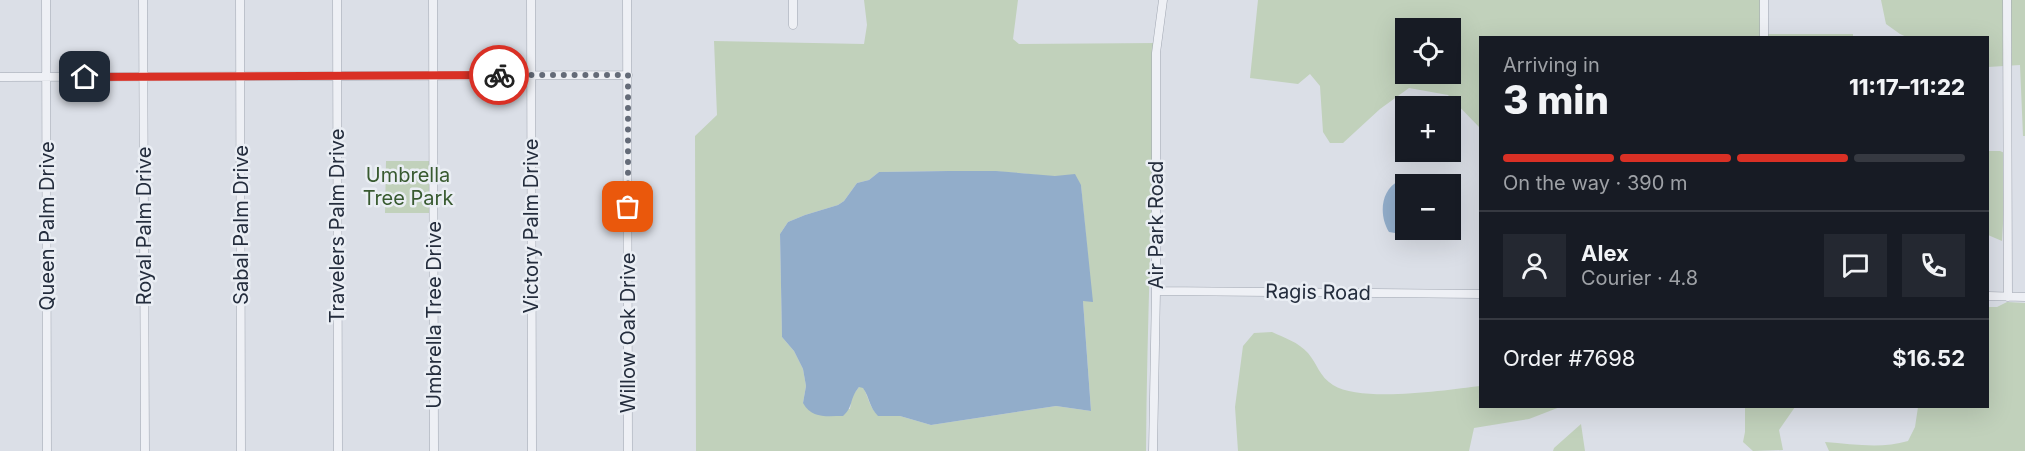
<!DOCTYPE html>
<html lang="en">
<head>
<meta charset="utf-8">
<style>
  :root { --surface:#171b24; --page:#242831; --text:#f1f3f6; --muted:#9ea1a6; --line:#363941; --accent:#d93025 }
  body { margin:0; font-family:Inter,sans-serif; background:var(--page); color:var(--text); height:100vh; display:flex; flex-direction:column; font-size:22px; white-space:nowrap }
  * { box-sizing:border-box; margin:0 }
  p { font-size:20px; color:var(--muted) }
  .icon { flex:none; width:33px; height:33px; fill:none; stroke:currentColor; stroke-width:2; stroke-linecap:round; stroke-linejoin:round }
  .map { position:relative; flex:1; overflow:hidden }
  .side { position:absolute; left:1479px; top:36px; width:510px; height:372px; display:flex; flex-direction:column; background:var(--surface); border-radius:0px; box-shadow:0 6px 24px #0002 }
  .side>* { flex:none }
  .buttons { position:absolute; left:1395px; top:18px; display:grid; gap:12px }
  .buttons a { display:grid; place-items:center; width:66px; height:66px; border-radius:0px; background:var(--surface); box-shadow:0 6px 24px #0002; font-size:30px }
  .pin { position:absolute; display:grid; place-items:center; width:51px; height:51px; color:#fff; margin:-26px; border-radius:12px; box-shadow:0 3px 9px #0006 }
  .courier { position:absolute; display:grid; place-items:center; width:60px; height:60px; margin:-30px; border:4px solid #d93025; border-radius:50%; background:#fff; color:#222; box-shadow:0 2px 8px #0007 }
  .headline em { font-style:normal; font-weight:800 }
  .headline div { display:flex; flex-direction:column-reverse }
  .headline { display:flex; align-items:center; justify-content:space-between; height:102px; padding:0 24px }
  h1 { font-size:39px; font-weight:800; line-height:45px }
  .bar { display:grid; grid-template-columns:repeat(4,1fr); gap:9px 6px; align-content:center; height:72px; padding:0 24px }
  .bar i { height:8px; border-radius:4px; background:var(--line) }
  .bar .current { background:var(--accent) }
  .bar p { grid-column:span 4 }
  .line { display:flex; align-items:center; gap:15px; padding:0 24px; border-top:2px solid var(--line) }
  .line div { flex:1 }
  .round { display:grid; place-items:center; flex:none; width:63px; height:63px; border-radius:0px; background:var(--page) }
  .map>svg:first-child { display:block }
</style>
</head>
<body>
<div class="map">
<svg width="2025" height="451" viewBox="0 0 2025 451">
  <rect width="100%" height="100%" fill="#dbdfe7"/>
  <path fill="#c1d1bb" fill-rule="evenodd" d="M864 0H1018L1013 39 1019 44 1157 43C1153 178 1147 317 1146 451H696L695 136 717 115 714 41 864 44 867 25ZM948 171C993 171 1038 171 1081 185L1092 301H1083L1091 411 1056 406 931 425 900 416 878 415C869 407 869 398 863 387H859L852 396 850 409 803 403 806 386 803 369 794 351 782 337 780 234 788 222 805 215 838 205 844 201 857 183 869 180 879 172Z
    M1258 0H1763V34H1853V38H1480V128L1448 95 1409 88 1380 109 1343 143H1330L1323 132 1320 86 1310 74 1298 84 1250 78ZM1406 28H1450V74H1406Z
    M1881 0H2025V136H2023L2020 65 1988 67V38H1909L1900 34 1886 24Z
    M1988 151H2000L2007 154 2002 241 1988 235Z
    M386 161H430V213H385Z
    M2007 302 2025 303V451H1829L1825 442C1853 444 1881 449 1908 441L1915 427 1918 407 1988 406V307H1997Z
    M1272 332C1285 338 1298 342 1308 353 1318 365 1319 376 1333 385 1362 403 1446 390 1480 386V406L1560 407 1529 419 1474 428 1469 451H1238L1235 407 1243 346 1254 333Z
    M1745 407H1795L1779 430 1783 450 1753 451 1743 442 1745 432Z
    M1581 424 1585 451H1553L1554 448Z"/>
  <path fill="#92adca" d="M948 171H996L1055 176 1075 174 1081 185 1093 302 1083 301 1091 411 1056 406 931 425 900 416H878C869 407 870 398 863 388L859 387C849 399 854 406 843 416 826 416 812 419 803 403L806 386 803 369 794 351 782 337 780 234 788 222 805 215 838 205 844 201 857 183 869 180 879 172Z
    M1399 181H1409L1420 184H1406V230H1420L1401 234 1389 232C1379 216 1380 190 1399 181Z"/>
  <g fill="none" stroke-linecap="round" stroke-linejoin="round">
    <defs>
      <path id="minor" d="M46 0 47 451
        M143 0 145 451
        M240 0 241 451
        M337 0 338 451
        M433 0 434 451
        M531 0 532 451
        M627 0 628 451
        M793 0V25
        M1764 0V38
        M2007 0 2008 297
        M0 77 628 75
        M1156 291 1480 294
        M1988 296 2025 297
        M1153 451 1156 291V53L1163 0"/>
    </defs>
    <use href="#minor" stroke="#a0a6b1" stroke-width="9"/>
    <use href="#minor" stroke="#eef0f5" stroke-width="8"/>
  </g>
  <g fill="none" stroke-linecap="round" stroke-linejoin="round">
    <path stroke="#646b78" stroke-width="6" stroke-dasharray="0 10.8" d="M499 75H628V207"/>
    <path stroke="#d93025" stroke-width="8" d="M85 77 499 75"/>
  </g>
  <g text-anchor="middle" stroke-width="5" stroke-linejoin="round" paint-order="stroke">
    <g font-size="20" fill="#385a30" stroke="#eaeef4">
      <text x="408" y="182">Umbrella<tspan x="408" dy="23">Tree Park</tspan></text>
    </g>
    <g font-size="20" fill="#242d3d" stroke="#eaeef4">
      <text transform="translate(241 225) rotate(-90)" y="7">Sabal Palm Drive</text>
      <text transform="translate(1156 225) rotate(-90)" y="7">Air Park Road</text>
      <text transform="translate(47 226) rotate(-90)" y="7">Queen Palm Drive</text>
      <text transform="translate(144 226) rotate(-90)" y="7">Royal Palm Drive</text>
      <text transform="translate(337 226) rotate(-90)" y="7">Travelers Palm Drive</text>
      <text transform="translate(531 226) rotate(-90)" y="7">Victory Palm Drive</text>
      <text transform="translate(1318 292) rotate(1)" y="7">Ragis Road</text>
      <text transform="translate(434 315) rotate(-90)" y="7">Umbrella Tree Drive</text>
      <text transform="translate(628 333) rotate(-90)" y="7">Willow Oak Drive</text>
    </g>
  </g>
</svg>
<div class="buttons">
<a><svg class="icon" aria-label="locate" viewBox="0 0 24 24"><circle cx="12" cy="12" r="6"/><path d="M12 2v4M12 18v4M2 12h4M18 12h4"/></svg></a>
<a>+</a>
<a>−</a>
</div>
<div class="pin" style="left:628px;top:207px;background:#ea580c"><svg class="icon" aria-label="bag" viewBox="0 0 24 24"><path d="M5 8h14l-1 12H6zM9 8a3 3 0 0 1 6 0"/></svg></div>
<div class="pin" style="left:85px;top:77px;background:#1f2937"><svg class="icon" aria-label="home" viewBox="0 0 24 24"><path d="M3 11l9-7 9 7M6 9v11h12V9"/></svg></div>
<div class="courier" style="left:499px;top:75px"><svg class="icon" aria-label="bike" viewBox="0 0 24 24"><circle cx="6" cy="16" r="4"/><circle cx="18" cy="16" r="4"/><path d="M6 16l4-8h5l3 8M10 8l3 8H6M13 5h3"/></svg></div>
<section class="side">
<div class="headline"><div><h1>3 min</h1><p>Arriving in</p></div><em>11:17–11:22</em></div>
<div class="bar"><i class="current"></i><i class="current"></i><i class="current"></i><i></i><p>On the way · 390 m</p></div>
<div class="line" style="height:108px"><a class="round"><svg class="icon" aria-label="person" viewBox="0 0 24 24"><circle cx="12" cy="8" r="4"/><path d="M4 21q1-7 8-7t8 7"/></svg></a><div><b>Alex</b><p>Courier · 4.8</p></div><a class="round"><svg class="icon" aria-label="chat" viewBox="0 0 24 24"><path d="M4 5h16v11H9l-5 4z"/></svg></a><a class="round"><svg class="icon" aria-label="phone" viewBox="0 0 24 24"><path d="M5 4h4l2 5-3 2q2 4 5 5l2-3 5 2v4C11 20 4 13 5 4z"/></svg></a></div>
<div class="line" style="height:78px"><div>Order #7698</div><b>$16.52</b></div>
</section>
</div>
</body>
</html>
